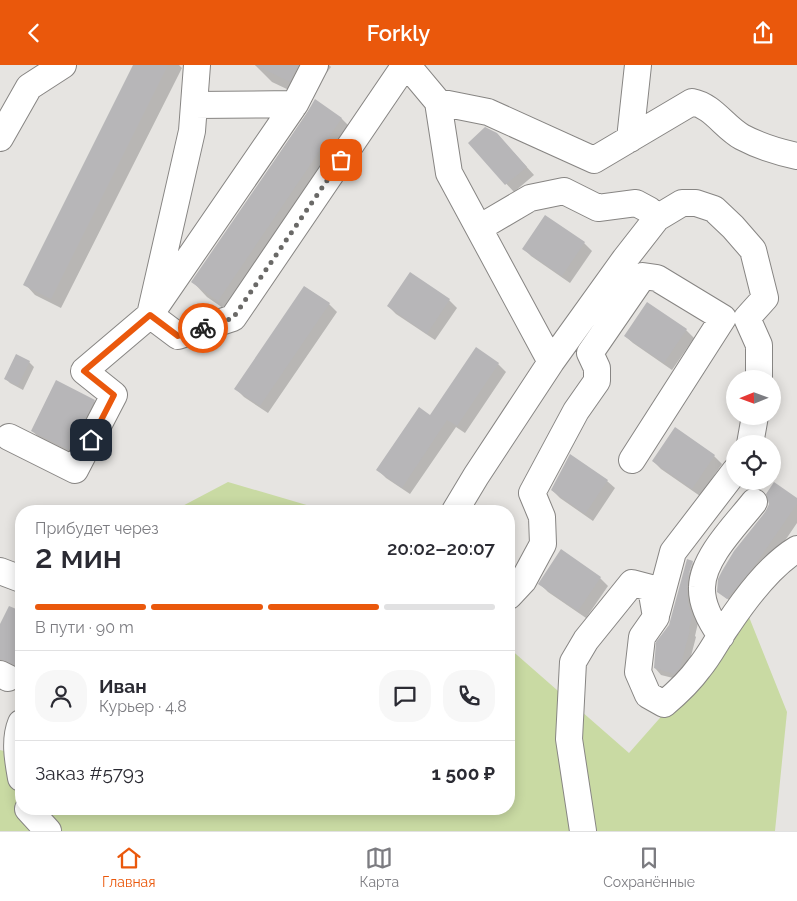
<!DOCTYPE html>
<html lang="ru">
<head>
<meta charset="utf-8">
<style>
  :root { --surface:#fff; --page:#f7f7f7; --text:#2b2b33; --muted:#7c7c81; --line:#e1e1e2; --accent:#ea580c }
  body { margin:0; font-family:Raleway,sans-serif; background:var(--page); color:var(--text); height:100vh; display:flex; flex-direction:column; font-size:19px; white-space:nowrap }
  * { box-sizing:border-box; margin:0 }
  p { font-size:16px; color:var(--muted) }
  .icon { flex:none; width:28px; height:28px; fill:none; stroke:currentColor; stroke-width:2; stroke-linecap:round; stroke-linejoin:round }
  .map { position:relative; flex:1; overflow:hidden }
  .panel { position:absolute; left:15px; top:440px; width:500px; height:310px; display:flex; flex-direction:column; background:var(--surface); border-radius:20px; box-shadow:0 2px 12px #0003 }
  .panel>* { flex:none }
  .needle { width:32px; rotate:269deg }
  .buttons { position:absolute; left:726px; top:305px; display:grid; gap:10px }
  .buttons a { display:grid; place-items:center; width:55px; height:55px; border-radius:50%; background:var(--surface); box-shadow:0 2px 12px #0003; font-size:25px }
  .pin { position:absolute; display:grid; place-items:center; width:42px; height:42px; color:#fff; margin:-21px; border-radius:10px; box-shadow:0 2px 8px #0006 }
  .courier { position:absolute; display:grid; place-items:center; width:50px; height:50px; margin:-25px; border:4px solid #ea580c; border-radius:50%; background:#fff; color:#222; box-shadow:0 1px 6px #0007 }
  .head em { font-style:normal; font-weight:600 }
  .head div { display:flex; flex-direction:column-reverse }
  .head { display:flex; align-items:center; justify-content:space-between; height:85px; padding:0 20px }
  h1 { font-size:32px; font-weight:600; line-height:38px }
  .bar { display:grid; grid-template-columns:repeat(4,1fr); gap:8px 5px; align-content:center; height:60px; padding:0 20px }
  .bar i { height:6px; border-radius:4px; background:var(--line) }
  .bar .active { background:var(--accent) }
  .bar p { grid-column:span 4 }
  .line { display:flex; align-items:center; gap:12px; padding:0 20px; border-top:1px solid var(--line) }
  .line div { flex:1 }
  .round { display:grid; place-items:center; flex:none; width:52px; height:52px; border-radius:20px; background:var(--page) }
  header { display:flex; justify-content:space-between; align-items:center; height:65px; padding:0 20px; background:var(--accent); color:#fff; font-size:22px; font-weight:600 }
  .menu { display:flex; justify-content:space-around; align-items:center; height:70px; border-top:1px solid var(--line); background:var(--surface); font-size:14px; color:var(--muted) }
  .menu a { display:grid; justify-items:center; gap:2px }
  .menu .active { color:var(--accent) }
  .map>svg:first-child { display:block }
</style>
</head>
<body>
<header><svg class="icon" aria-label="back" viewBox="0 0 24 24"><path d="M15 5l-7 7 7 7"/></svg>Forkly<svg class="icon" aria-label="share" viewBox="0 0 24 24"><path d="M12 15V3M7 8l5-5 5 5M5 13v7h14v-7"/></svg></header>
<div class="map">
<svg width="797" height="766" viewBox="0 0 797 766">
  <rect width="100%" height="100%" fill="#e6e4e1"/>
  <path fill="#c9daa3" d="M228 417 327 446H173Z
    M749 552 787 647 775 766H0V685L21 690V744H509V583L629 688Z"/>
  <path fill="#0003" d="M134 0H179L182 3 61 243 35 230 25 219Z
    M255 0H329L331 2 328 6 321 13 310 35 272 17Z
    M315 36 342 54 357 69 233 250 207 232 193 217Z
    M497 69 534 110 514 127 469 78Z
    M584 178 592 186 570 218 531 191 523 183Z
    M410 209 449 235 457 243 435 275 396 249 388 241Z
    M305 222 329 239 337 247 268 348 244 332 236 324Z
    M686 265 694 273 672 305 633 278 625 271Z
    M29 297 34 302 23 325 10 318 5 313Z
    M498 299 506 307 465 368 456 362 410 429 386 413 378 405 431 351Z
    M94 336 102 344 77 392 40 373 32 366Z
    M714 391 722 399 700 431 661 404 653 396Z
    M607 416 615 423 593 456 560 433 552 425Z
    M797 434V458L763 508 736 541 718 526 770 439Z
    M693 497 699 504 698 558 695 571 696 572 686 610 681 615 661 610 655 603Z
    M600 513 608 521 586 553 548 527 540 519Z
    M10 542 21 548V606L0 597V562Z"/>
  <path fill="#b7b6b8" d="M133 0H168L51 234 23 220Z
    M255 0H298L290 17Z
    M315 34 342 53 218 236 191 217 307 48Z
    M485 62 497 68 527 102 505 120 468 78Z
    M545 150 585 177 562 211 522 184Z
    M410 207 450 234 427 269 387 241Z
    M304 221 330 238 260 341 234 324Z
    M647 237 687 264 664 298 624 271Z
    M476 282 499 298 457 361 447 355 402 423 376 405 419 342 430 350Z
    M16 289 30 296 18 321 4 314Z
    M56 315 95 335 69 385 31 366Z
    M675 362 715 390 692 424 652 396Z
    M570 389 608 415 585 449 551 425Z
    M774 417 797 433V439L755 500 727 534 717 527 718 514 722 506 734 486 766 446 769 439 766 429Z
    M561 484 601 512 578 546 538 519Z
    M687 494 693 496 689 508 687 522 688 538 692 551 689 564 690 565 680 603 674 609 654 603 656 577 669 560Z
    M9 541 21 546V605L15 600 0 594V559Z"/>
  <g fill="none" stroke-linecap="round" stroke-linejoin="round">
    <defs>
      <path id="minor" d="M407 0 438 37 449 108 551 297 476 411 455 446
        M438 37 488 47 594 95 692 37C713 41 724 62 742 72 759 81 778 87 797 91
        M295 39 150 250 178 271 233 253 405 0
        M194 40 295 39 315 0
        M0 73 29 22 63 0
        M630 74 638 0
        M657 153 682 138H696L714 144 733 162 753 185 765 233 747 253 759 280V314
        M479 163 530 133 564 126 598 143 636 138 649 145 657 153 625 194 551 297
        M9 372 75 405 114 330 84 306 150 250 192 66 197 0
        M750 379 755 351
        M0 506 21 514
        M509 531 523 516 543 479 542 452 532 428 576 346 597 316V303L590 288 643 211 657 213 723 253 632 395
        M657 547 673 487 735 406
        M721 571C711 557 701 540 702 522 703 492 736 460 754 437
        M0 609 8 613
        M21 658C14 675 18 696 21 713
        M28 744 48 766
        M583 766 569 674 573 597 586 575 632 518 651 523 656 552 642 572 638 607 648 630 664 639C677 628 689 617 699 603 710 590 717 575 727 561 745 534 769 501 797 484"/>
    </defs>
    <use href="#minor" stroke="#878583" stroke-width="28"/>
    <use href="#minor" stroke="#fff" stroke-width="26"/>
  </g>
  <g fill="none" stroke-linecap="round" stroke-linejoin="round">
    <path stroke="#6a6967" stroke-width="5" stroke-dasharray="0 9" d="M203 263 233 253 341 95"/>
    <path stroke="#ea580c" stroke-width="6" d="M91 375 114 330 84 306 150 250 178 271 203 263"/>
  </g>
</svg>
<div class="buttons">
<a><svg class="needle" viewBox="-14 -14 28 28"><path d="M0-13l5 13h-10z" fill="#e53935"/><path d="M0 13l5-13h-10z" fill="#7c7c81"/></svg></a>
<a><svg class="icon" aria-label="locate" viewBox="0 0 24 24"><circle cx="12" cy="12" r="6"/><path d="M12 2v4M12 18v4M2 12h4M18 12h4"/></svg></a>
</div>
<div class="pin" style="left:341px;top:95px;background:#ea580c"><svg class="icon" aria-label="bag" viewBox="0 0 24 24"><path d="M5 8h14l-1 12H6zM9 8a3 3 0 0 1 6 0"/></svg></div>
<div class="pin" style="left:91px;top:375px;background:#1f2937"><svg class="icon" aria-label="home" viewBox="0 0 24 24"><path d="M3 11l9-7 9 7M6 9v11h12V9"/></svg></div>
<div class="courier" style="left:203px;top:263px"><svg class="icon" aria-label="bike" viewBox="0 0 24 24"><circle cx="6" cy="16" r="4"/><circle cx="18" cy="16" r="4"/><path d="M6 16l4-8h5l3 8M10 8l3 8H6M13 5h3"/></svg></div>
<section class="panel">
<div class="head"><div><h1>2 мин</h1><p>Прибудет через</p></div><em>20:02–20:07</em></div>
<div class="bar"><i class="active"></i><i class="active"></i><i class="active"></i><i></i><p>В пути · 90 m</p></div>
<div class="line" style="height:90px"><a class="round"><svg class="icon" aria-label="person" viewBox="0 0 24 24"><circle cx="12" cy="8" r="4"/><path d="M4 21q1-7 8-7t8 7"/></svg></a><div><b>Иван</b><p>Курьер · 4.8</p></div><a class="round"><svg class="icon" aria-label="chat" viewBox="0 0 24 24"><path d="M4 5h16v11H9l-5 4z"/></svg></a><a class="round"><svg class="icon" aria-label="phone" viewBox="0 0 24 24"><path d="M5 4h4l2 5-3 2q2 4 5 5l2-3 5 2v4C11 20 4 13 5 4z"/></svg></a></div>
<div class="line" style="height:65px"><div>Заказ #5793</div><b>1 500 ₽</b></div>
</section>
</div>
<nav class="menu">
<a class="active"><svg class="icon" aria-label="home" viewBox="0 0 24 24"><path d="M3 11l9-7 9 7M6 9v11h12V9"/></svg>Главная</a>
<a><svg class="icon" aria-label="map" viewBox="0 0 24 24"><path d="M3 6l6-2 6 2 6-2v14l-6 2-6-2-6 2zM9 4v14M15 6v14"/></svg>Карта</a>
<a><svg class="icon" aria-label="saved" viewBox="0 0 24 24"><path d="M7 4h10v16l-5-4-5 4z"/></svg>Сохранённые</a>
</nav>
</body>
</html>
